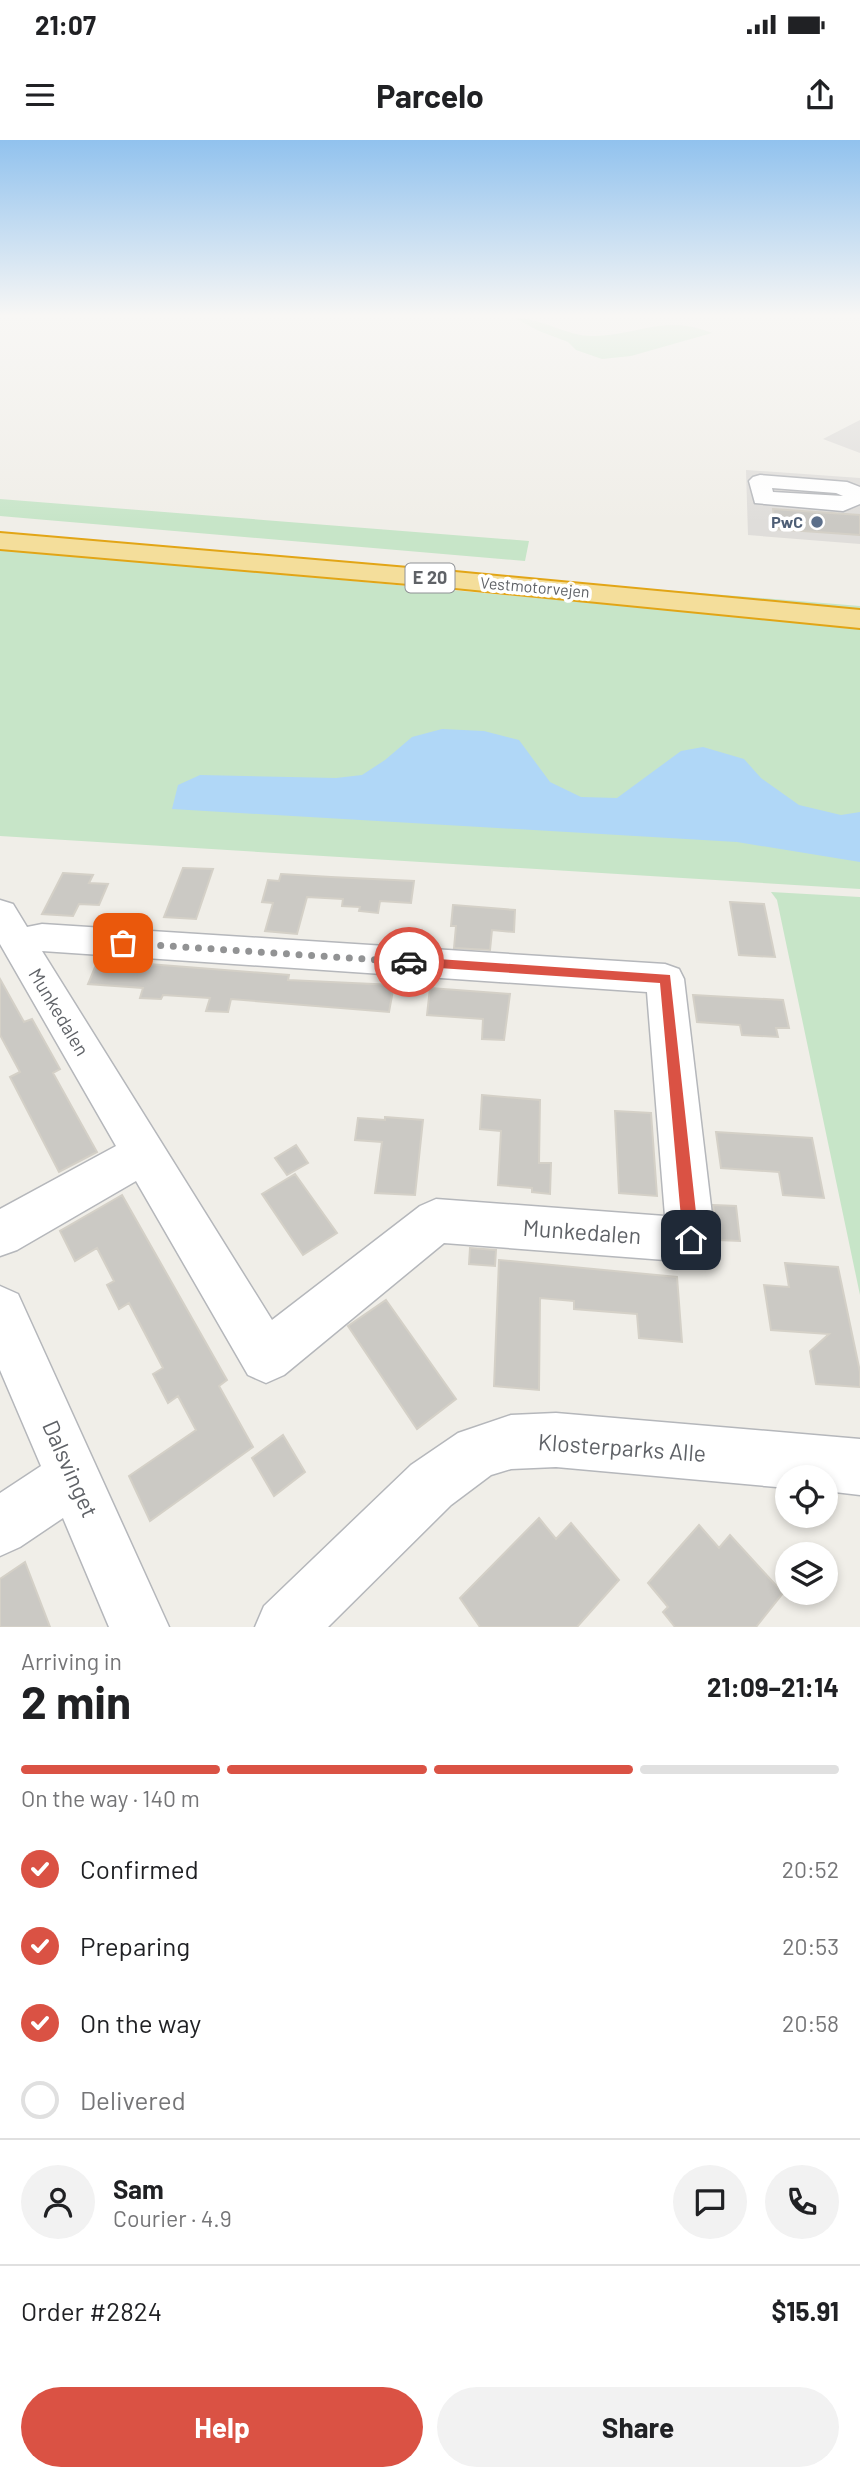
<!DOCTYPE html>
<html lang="en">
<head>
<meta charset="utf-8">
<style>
  :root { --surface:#fff; --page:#f2f2f2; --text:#202124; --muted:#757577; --line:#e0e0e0; --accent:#da5244 }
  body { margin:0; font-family:Barlow,sans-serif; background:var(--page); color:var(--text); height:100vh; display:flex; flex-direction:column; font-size:26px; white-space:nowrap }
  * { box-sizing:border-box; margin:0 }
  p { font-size:23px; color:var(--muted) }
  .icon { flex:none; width:38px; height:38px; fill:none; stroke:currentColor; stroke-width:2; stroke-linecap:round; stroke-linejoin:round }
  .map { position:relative; height:1487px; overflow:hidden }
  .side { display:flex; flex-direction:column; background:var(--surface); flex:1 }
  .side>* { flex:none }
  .tools { position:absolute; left:775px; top:1325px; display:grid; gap:14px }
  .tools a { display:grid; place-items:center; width:63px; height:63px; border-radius:50%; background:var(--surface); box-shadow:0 4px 10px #0003; font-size:35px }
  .pin { position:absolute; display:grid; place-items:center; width:60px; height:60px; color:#fff; margin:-30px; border-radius:14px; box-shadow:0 4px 10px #0006 }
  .courier { position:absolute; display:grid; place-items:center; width:70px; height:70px; margin:-35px; border:5px solid #da5244; border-radius:50%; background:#fff; color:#222; box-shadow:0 2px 9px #0007 }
  .overview em { font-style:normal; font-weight:700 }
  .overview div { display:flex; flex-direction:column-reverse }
  .overview { display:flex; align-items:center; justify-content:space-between; height:119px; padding:0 21px }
  h1 { font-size:46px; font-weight:700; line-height:52px }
  .bar { display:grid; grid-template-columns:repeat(4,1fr); gap:10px 7px; align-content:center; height:84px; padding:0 21px }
  .bar i { height:9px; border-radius:5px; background:var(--line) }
  .bar .current { background:var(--accent) }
  .bar p { grid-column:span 4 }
  .line { display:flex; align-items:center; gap:18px; padding:0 21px; border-top:2px solid var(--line) }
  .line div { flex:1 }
  .round { display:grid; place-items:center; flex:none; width:74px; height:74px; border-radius:37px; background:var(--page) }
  ol { padding:0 21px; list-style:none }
  li { display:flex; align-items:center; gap:21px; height:77px }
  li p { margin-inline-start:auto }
  li .icon { padding:7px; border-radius:50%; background:var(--accent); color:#fff; stroke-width:4 }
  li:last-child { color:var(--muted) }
  li i { width:38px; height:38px; border:4px solid var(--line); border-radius:50% }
  .primary-button { display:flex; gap:14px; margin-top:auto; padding:14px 21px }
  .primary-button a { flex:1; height:80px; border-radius:42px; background:var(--accent); color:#fff; font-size:28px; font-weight:700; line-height:80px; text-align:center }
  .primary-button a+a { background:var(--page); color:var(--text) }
  .status { display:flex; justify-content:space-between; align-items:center; height:49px; padding:0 35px; background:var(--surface); direction:ltr }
  .status svg { height:19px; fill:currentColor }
  header { display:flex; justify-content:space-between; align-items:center; height:91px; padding:0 21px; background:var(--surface); font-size:32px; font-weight:700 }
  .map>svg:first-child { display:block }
</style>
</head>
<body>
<div class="status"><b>21:07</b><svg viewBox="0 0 49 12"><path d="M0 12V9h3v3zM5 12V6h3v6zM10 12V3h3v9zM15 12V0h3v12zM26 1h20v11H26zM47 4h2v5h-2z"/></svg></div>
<header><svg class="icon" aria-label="menu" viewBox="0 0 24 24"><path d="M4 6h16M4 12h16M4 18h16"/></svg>Parcelo<svg class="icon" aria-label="share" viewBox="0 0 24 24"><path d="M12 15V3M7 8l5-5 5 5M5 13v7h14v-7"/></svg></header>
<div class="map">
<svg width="860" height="1487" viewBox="0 0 860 1487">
  <rect width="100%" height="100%" fill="#f0eee8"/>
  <path fill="#dfddda" d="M860 280V313L823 299Z
    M746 330 860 338V404L748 395Z"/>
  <path fill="#c7e5c8" d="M515 178C543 178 567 197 594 196 640 195 664 174 712 193L631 216 602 219 576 210 568 202 539 191Z
    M0 359 529 401 525 421 0 376Z
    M0 408 860 488V749L0 696Z
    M490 436 860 466V474Z
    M771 752 860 757V1155L777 760Z"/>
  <path fill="#b0d7f7" d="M442 589 484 591 519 600 550 642 581 657 617 658 681 611 703 607 744 619 761 638 799 665 841 675 860 672V722L737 702 172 669 178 645 200 635 336 638 362 635 385 620 412 597Z"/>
  <path fill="#cbc9c4" stroke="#d4d0c7" stroke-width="2" d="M773 369 860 375V395L775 389Z
    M183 728 213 729 196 779 164 777Z
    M63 733 93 735 89 743 108 744 99 765 79 764 73 776 42 774Z
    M281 734 331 737 414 741 411 763 380 761 378 773 359 771 360 767 342 766 343 759 307 757 297 794 265 791 273 763 262 762 268 740 279 741Z
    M730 762 764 764 775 817 739 815Z
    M453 765 515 770 514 792 492 790 490 810 454 808 456 786H451Z
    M98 820 289 835 288 840 394 845 389 872 231 859 228 872 206 871 210 858 163 855 161 859 140 858 143 848 88 844Z
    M0 839 24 882 32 879 60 929 53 933 97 1012 59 1032 10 937 20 932 0 895Z
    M430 848 510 854 504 900 482 899 483 879 427 875Z
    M693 855 783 860 789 888H776L778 897 742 895 740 885 697 882Z
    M482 955 540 960 539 1023H551L550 1054 532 1052V1048L498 1045 501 991 480 989Z
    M615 971 651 973 657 1056 619 1053Z
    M385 977 423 980 415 1055 375 1053 382 1002 355 1000 358 978 385 980Z
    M716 992 812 998 824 1058 783 1055 779 1032 721 1028Z
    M296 1005 308 1023 287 1035 275 1018Z
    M295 1034 337 1093 303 1115 262 1054Z
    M122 1055 227 1240 219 1246 253 1307 150 1381 129 1336 196 1290 178 1256 168 1263 153 1234 163 1228 129 1163 119 1169 107 1145 114 1141 97 1108 75 1121 60 1091Z
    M713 1065 736 1066 740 1101 718 1100Z
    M470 1108 496 1110 495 1126 469 1124Z
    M499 1120 677 1137 682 1202 639 1198 637 1174 574 1169V1161L540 1158 539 1250 494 1246Z
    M785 1123 838 1127 860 1232V1247L816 1244 810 1211 829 1194 771 1190 764 1145 789 1147Z
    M386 1160 456 1259 417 1289 348 1186Z
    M283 1295 305 1332 274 1356 252 1318Z
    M539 1378 556 1399 571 1383 619 1440 577 1487H480L460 1458Z
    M699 1385 719 1408 730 1395 783 1453 756 1487H675L663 1472 668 1467 648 1443Z
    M25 1422 50 1487H0V1439Z"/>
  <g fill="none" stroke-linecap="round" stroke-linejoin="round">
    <defs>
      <path id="minor" d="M760 335 847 342 860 347V364L843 371 755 363 749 341 753 337ZM772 348 836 353 843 356 773 352Z
        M0 760 13 764 27 787 42 784 665 824 679 829 684 839 715 1100 708 1116 691 1122 444 1103 284 1235 266 1243 248 1235 136 1041 17 1110 0 1116V1069L116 1006 0 804ZM42 811 647 852 665 1076 436 1059 420 1066 272 1180Z
        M0 1146 18 1154 169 1487H109L63 1378 20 1407 0 1416V1353L41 1326 0 1230Z
        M556 1273 860 1299V1355L826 1351V1337H788V1348L556 1327 511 1329 491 1335 451 1365 328 1487H255L264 1466 411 1325 458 1293 511 1275Z"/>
      <path id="highway" d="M0 393 455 432 860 470V488L455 448 0 409Z"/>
    </defs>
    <use href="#minor" stroke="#b5b7bb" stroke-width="3"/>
    <use href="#highway" stroke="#e2a516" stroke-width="4"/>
    <use href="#minor" fill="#fff" fill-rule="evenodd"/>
    <use href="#highway" fill="#f4de9b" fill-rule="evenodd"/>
  </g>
  <linearGradient id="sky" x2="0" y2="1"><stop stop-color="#91c2ee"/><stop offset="0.46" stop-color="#f8f7f5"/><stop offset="1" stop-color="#f8f7f5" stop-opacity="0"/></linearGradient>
  <rect width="860" height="382" fill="url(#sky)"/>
  <path fill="#da5244" d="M409 817 670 835 699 1100 697 1105 691 1107 686 1105 683 1100 660 843 409 826 403 822Z"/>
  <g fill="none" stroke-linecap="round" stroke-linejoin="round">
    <path stroke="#929394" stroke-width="7" stroke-dasharray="0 12.6" d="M123 803 409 822"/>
  </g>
  <circle fill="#5c6f8a" stroke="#fff" stroke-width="2.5" cx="817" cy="382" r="7"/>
  <g text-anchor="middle" stroke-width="7" stroke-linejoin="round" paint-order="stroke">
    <g font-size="16" font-weight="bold" fill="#4e5e75" stroke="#fff" text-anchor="end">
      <text x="803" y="388">PwC</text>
    </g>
    <g font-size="16" fill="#5f6267" stroke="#fff">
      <text transform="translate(535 447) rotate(5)" y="6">Vestmotorvejen</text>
    </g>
    <rect fill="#fff" stroke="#8f9195" stroke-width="2" x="405.5" y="423.5" width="49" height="29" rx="5"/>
    <g font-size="18" font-weight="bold" fill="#5f6267">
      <text x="430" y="444">E 20</text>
    </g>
    <g font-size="19" fill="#5f6267" stroke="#fff">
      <text transform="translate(59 872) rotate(59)" y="7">Munkedalen</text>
    </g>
    <g font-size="23" fill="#5f6267" stroke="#fff">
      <text transform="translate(582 1092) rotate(4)" y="8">Munkedalen</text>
      <text transform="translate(622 1308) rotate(4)" y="8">Klosterparks Alle</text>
      <text transform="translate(70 1329) rotate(66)" y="8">Dalsvinget</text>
    </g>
  </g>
</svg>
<div class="tools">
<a><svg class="icon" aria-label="locate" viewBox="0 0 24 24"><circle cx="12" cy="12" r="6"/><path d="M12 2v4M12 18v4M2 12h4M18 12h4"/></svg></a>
<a><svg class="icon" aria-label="layers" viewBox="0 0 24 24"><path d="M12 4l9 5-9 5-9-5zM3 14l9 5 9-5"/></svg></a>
</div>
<div class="pin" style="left:123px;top:803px;background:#ea580c"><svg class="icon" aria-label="bag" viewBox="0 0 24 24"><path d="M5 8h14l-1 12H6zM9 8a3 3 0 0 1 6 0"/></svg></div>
<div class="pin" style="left:691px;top:1100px;background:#1f2937"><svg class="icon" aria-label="home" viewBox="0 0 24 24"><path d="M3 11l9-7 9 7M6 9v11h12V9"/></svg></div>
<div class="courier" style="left:409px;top:822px"><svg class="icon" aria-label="car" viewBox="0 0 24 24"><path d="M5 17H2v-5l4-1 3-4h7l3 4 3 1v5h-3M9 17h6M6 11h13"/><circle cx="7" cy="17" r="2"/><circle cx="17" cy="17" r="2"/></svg></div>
</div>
<section class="side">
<div class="overview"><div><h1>2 min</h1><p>Arriving in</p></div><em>21:09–21:14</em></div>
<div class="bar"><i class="current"></i><i class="current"></i><i class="current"></i><i></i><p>On the way · 140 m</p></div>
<ol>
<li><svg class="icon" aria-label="check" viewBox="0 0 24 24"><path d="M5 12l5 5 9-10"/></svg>Confirmed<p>20:52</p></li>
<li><svg class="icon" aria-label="check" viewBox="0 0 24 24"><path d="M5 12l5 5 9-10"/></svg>Preparing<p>20:53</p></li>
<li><svg class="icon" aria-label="check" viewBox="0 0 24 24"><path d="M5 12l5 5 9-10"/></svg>On the way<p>20:58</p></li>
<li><i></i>Delivered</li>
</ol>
<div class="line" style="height:126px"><a class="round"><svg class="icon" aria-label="person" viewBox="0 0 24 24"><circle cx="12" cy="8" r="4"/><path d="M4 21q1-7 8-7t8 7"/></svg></a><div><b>Sam</b><p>Courier · 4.9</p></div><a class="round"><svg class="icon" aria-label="chat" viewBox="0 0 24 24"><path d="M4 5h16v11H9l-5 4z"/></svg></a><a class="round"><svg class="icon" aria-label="phone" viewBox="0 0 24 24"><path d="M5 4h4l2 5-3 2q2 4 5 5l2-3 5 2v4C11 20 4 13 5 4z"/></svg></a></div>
<div class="line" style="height:91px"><div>Order #2824</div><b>$15.91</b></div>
<div class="primary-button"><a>Help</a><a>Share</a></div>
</section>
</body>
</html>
